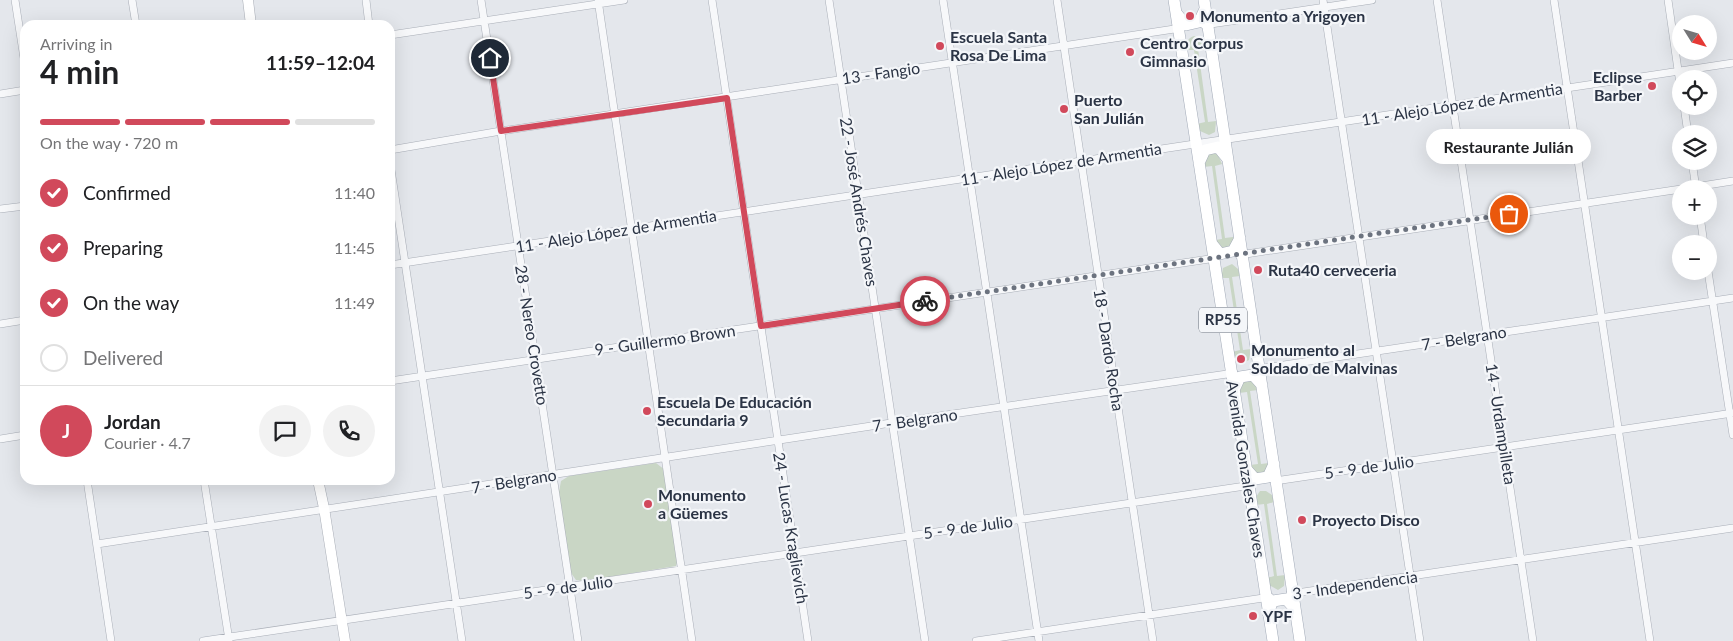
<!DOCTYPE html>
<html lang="en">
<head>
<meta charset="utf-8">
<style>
  :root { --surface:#fff; --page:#f2f2f2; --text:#202124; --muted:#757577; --line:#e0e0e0; --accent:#d1495b }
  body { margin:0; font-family:Lato,sans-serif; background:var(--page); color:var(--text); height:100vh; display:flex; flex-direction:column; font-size:19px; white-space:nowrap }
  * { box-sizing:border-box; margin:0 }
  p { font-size:16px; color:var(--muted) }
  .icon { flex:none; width:28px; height:28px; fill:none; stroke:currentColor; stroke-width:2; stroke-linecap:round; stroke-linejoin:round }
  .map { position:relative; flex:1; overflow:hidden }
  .drawer { position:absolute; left:20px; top:20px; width:375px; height:465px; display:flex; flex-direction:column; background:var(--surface); border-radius:15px; box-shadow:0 5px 20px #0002 }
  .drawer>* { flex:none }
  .needle { width:32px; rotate:127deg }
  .buttons { position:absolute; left:1672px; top:15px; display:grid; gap:10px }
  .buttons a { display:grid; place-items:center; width:45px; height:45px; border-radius:50%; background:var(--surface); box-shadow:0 5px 20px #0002; font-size:25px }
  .pin { position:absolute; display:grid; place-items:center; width:42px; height:42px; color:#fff; margin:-21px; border:2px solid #fff; border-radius:50%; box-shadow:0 1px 5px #0007 }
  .courier { position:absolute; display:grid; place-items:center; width:50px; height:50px; margin:-25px; border:4px solid #d1495b; border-radius:50%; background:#fff; color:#222; box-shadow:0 1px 6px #0007 }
  .bubble { position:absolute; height:35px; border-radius:18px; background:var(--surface); box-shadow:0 5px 20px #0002; font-size:16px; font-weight:700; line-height:35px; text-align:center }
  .summary em { font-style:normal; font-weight:700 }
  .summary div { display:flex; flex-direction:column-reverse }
  .summary { display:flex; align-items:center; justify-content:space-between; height:85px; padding:0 20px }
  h1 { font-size:32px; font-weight:700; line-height:38px }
  .bar { display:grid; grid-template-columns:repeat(4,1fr); gap:8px 5px; align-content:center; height:60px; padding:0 20px }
  .bar i { height:6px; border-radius:4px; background:var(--line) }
  .bar .on { background:var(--accent) }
  .bar p { grid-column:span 4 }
  .line { display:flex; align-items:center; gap:12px; padding:0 20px; border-top:1px solid var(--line) }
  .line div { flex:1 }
  .round { display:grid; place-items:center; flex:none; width:52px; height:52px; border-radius:26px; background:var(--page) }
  ol { padding:0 20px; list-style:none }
  li { display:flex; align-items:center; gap:15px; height:55px }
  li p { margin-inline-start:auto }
  li .icon { padding:5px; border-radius:50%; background:var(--accent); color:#fff; stroke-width:4 }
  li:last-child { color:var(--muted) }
  li i { width:28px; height:28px; border:2px solid var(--line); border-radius:50% }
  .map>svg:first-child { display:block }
</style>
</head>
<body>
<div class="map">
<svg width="1733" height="641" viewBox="0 0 1733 641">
  <rect width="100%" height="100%" fill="#e4e7ec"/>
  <path fill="#c9d6c5" d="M1194 36 1201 38 1205 48 1198 49 1208 122 1216 121 1215 132 1209 135 1200 131 1197 124 1205 122 1194 50H1187C1186 44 1187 38 1194 36Z
    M1208 153H1214L1218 155 1222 164 1215 166 1225 238 1233 237 1234 241 1226 252 1215 240 1222 239 1212 166 1204 167Z
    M1232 264 1238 269 1240 276 1232 277 1243 350 1251 349 1249 360 1243 363 1234 359 1232 352 1240 350 1229 278H1221L1223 268Z
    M1254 380 1258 390 1250 391 1261 464 1269 463V471L1258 477 1250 465 1258 464 1247 392 1239 393 1241 381Z
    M656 463 665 470 678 558 676 566 584 581 576 580 571 573 559 492 561 481 569 476Z
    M1260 491H1266L1272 495 1274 502 1267 504 1277 576 1285 575 1284 586 1278 590 1269 585 1267 578 1274 576 1264 504 1256 505V497Z"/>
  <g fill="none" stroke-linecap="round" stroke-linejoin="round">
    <defs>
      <path id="street" d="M15 0 25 65
        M132 0 136 25
        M366 0 369 25
        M481 0 578 641
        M598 0 692 641
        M712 0 808 641
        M829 0 925 641
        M943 0 1039 641
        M1057 0 1153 641
        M1323 0 1420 641
        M1437 0 1533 641
        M1554 0 1650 641
        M1668 0 1681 91
        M1204 25 1372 0
        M390 35 624 0
        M0 94 25 90
        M1684 106 1688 134
        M390 150 501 131 1181 28
        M1692 161 1696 189
        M390 163 462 641
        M1682 189 1733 181
        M0 209 25 206
        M1700 216 1704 244
        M1239 255 1681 189
        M390 265 1733 63
        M1708 271 1733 435
        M0 324 25 320
        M1257 369 1733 298
        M390 381 1216 258
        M0 439 25 435
        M87 480 111 641
        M204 480 229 640
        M1275 481 1733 413
        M97 544 891 423 1234 373
        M1290 594 1733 528
        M203 641 1252 485
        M976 641 1270 597"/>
      <path id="secondary" d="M248 0 251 25
        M318 480 324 508 345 641"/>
      <path id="primary" d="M1174 0 1273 641
        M1204 0 1300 641
        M1177 14 1186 25 1199 22 1205 9
        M1199 163 1205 150 1218 147 1227 158
        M1212 244 1220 254 1233 251 1240 238
        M1234 390 1240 377 1253 375 1262 385
        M1247 470 1255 479 1268 477 1274 464
        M1268 613 1273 601 1286 599 1295 609"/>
    </defs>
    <use href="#street" stroke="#a9aeb7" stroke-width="8"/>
    <use href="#secondary" stroke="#a9aeb7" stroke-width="11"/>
    <use href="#primary" stroke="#a3abb8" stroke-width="12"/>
    <use href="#street" stroke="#f7f8fa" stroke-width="7"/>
    <use href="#secondary" stroke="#fff" stroke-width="10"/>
    <use href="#primary" stroke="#fff" stroke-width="11"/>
  </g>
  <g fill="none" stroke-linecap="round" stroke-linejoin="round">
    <path stroke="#6c737f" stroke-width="5" stroke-dasharray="0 9" d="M925 301 1509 214"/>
    <path stroke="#d1495b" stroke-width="6" d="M490 58 501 131 727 98 761 326 925 301"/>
  </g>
  <g fill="#d1495b" stroke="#f4f6f9" stroke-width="2">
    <circle cx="1190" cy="16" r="5"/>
    <circle cx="940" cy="46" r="5"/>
    <circle cx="1130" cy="52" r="5"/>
    <circle cx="1652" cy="86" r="5"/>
    <circle cx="1064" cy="109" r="5"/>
    <circle cx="1258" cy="270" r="5"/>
    <circle cx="1241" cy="359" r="5"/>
    <circle cx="647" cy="411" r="5"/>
    <circle cx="648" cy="504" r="5"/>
    <circle cx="1302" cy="520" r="5"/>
    <circle cx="1253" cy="616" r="5"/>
  </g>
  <g text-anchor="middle" stroke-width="4.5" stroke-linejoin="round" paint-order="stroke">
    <rect fill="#f4f6f9" stroke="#676e7b" stroke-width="1" x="1199" y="307.5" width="48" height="25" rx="4"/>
    <g font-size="15" font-weight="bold" fill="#2b3445">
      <text x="1223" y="325">RP55</text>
    </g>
    <g font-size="16" font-weight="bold" fill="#2b3445" stroke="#f4f6f9" text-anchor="start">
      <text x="1200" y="22">Monumento a Yrigoyen</text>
      <text x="950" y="43">Escuela Santa<tspan x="950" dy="18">Rosa De Lima</tspan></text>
      <text x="1140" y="49">Centro Corpus<tspan x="1140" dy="18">Gimnasio</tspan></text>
      <text x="1642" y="83" text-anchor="end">Eclipse<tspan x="1642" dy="18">Barber</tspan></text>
      <text x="1074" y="106">Puerto<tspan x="1074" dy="18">San Julián</tspan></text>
      <text x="1268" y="276">Ruta40 cerveceria</text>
      <text x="1251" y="356">Monumento al<tspan x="1251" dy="18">Soldado de Malvinas</tspan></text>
      <text x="657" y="408">Escuela De Educación<tspan x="657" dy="18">Secundaria 9</tspan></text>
      <text x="658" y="501">Monumento<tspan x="658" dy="18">a Güemes</tspan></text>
      <text x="1312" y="526">Proyecto Disco</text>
      <text x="1263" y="622">YPF</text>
    </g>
    <g font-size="16" fill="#2b3445" stroke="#f4f6f9">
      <text transform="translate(881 73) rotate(-8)" y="6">13 - Fangio</text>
      <text transform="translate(1462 104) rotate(-9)" y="6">11 - Alejo López de Armentia</text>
      <text transform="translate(1061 164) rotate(-9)" y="6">11 - Alejo López de Armentia</text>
      <text transform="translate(859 202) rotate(81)" y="6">22 - José Andrés Chaves</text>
      <text transform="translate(616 231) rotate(-9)" y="6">11 - Alejo López de Armentia</text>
      <text transform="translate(532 335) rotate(81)" y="6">28 - Nereo Crovetto</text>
      <text transform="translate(1464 338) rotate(-9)" y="6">7 - Belgrano</text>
      <text transform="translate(665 340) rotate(-8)" y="6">9 - Guillermo Brown</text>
      <text transform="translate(1109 350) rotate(81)" y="6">18 - Dardo Rocha</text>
      <text transform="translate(915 420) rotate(-8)" y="6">7 - Belgrano</text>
      <text transform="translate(1501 424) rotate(81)" y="6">14 - Urdampilleta</text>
      <text transform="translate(1369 467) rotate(-8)" y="6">5 - 9 de Julio</text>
      <text transform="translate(1246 469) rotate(81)" y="6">Avenida Gonzales Chaves</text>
      <text transform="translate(514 481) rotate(-9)" y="6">7 - Belgrano</text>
      <text transform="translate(968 527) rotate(-8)" y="6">5 - 9 de Julio</text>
      <text transform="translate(791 528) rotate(81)" y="6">24 - Lucas Kraglievich</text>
      <text transform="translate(1355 585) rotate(-8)" y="6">3 - Independencia</text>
      <text transform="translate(568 587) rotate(-8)" y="6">5 - 9 de Julio</text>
    </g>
  </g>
</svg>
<div class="buttons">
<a><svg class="needle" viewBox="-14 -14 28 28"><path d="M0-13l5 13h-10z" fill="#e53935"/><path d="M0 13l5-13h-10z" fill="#757577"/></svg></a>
<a><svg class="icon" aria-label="locate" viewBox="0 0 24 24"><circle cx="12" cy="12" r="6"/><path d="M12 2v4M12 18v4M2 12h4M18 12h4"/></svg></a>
<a><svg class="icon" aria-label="layers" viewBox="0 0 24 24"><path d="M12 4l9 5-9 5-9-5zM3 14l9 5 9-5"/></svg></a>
<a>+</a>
<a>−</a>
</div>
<div class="pin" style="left:1509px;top:214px;background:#ea580c"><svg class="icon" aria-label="bag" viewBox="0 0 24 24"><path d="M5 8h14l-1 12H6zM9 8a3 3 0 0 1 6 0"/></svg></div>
<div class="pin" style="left:490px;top:58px;background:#1f2937"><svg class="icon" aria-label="home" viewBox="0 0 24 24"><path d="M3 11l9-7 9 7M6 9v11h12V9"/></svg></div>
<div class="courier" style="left:925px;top:301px"><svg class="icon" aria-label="bike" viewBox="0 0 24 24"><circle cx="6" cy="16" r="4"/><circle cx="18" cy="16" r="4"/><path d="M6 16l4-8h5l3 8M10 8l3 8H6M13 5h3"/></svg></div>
<div class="bubble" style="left:1426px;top:129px;width:165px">Restaurante Julián</div>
<section class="drawer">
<div class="summary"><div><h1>4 min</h1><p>Arriving in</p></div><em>11:59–12:04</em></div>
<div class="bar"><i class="on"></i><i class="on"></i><i class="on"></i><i></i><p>On the way · 720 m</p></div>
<ol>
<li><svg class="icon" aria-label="check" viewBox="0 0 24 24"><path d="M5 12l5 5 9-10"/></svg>Confirmed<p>11:40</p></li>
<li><svg class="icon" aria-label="check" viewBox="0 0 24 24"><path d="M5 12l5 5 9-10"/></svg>Preparing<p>11:45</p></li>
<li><svg class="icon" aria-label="check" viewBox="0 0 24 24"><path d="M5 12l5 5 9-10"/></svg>On the way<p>11:49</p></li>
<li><i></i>Delivered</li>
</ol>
<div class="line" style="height:90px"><b class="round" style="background:var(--accent);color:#fff">J</b><div><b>Jordan</b><p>Courier · 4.7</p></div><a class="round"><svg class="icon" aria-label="chat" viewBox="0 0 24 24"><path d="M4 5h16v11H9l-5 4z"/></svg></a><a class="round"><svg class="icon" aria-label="phone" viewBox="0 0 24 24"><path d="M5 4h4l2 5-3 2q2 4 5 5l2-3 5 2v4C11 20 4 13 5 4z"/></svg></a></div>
</section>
</div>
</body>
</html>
